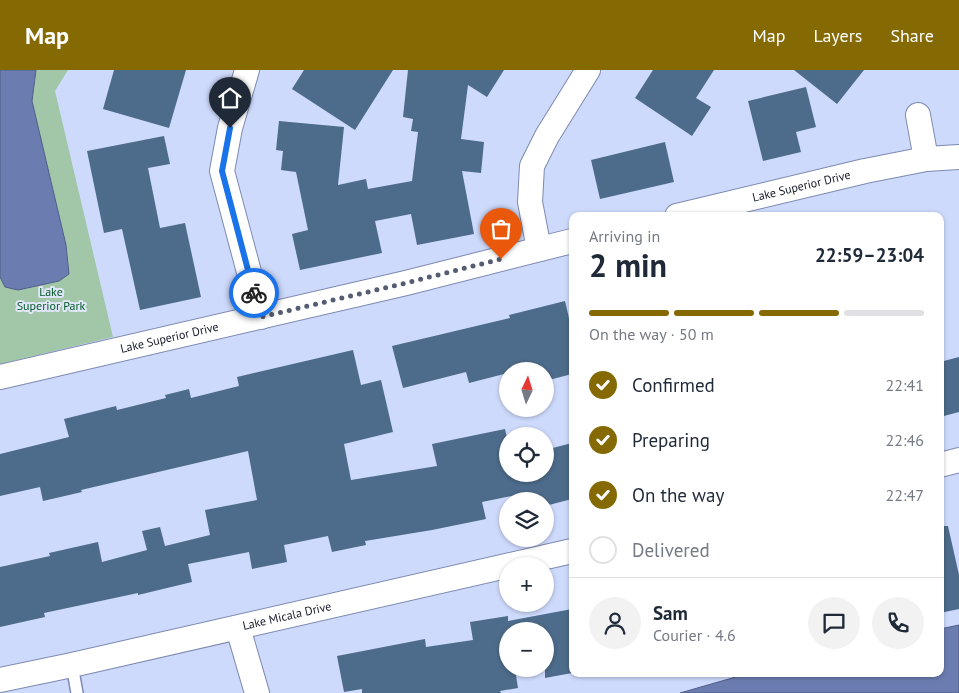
<!DOCTYPE html>
<html lang="en">
<head>
<meta charset="utf-8">
<style>
  :root { --surface:#fff; --page:#f2f2f3; --text:#1f2937; --muted:#747a83; --line:#e0e1e3; --accent:#856903 }
  body { margin:0; font-family:"PT Sans",sans-serif; background:var(--page); color:var(--text); height:100vh; display:flex; flex-direction:column; font-size:19px; white-space:nowrap }
  * { box-sizing:border-box; margin:0 }
  p { font-size:16px; color:var(--muted) }
  .icon { flex:none; width:28px; height:28px; fill:none; stroke:currentColor; stroke-width:2; stroke-linecap:round; stroke-linejoin:round }
  .map { position:relative; flex:1; overflow:hidden }
  .drawer { position:absolute; left:569px; top:142px; width:375px; height:465px; display:flex; flex-direction:column; background:var(--surface); border-radius:10px; box-shadow:0 1px 4px #0004 }
  .drawer>* { flex:none }
  .needle { width:32px; rotate:4deg }
  .buttons { position:absolute; left:499px; top:292px; display:grid; gap:10px }
  .buttons a { display:grid; place-items:center; width:55px; height:55px; border-radius:50%; background:var(--surface); box-shadow:0 1px 4px #0004; font-size:25px }
  .pin { position:absolute; display:grid; place-items:center; width:42px; height:42px; color:#fff; margin:-51px -21px; border-radius:50% 50% 50% 0; rotate:-45deg; box-shadow:0 0 5px #0007 }
  .pin .icon { rotate:45deg }
  .courier { position:absolute; display:grid; place-items:center; width:50px; height:50px; margin:-25px; border:4px solid #1a73e8; border-radius:50%; background:#fff; color:#222; box-shadow:0 1px 6px #0007 }
  .headline em { font-style:normal; font-weight:800 }
  .headline div { display:flex; flex-direction:column-reverse }
  .headline { display:flex; align-items:center; justify-content:space-between; height:85px; padding:0 20px }
  h1 { font-size:32px; font-weight:800; line-height:38px }
  .bar { display:grid; grid-template-columns:repeat(4,1fr); gap:8px 5px; align-content:center; height:60px; padding:0 20px }
  .bar i { height:6px; border-radius:4px; background:var(--line) }
  .bar .active { background:var(--accent) }
  .bar p { grid-column:span 4 }
  .line { display:flex; align-items:center; gap:12px; padding:0 20px; border-top:1px solid var(--line) }
  .line div { flex:1 }
  .round { display:grid; place-items:center; flex:none; width:52px; height:52px; border-radius:26px; background:var(--page) }
  ol { padding:0 20px; list-style:none }
  li { display:flex; align-items:center; gap:15px; height:55px }
  li p { margin-inline-start:auto }
  li .icon { padding:5px; border-radius:50%; background:var(--accent); color:#fff; stroke-width:4 }
  li:last-child { color:var(--muted) }
  li i { width:28px; height:28px; border:2px solid var(--line); border-radius:50% }
  header { display:flex; align-items:center; gap:30px; box-sizing:border-box; height:70px; padding:0 25px; background:var(--accent); color:#fff }
  header strong { font-size:24px }
  nav { display:flex; gap:28px; margin-inline-start:auto; font-size:18px }
  .map>svg:first-child { display:block }
</style>
</head>
<body>
<header>
<strong>Map</strong>
<nav><a>Map</a><a>Layers</a><a>Share</a></nav>
</header>
<div class="map">
<svg width="959" height="623" viewBox="0 0 959 623">
  <rect width="100%" height="100%" fill="#cedafc"/>
  <path fill="#a1c7a8" d="M0 0H68L55 21 113 267 0 294Z"/>
  <path fill="#6b7cb0" stroke="#515e87" d="M0 0H36L32 31 66 175 69 204 59 211 18 220 5 217 0 207Z
    M959 555V623H680L746 604H940V559Z"/>
  <path fill="#4d6b8a" d="M114 0H186L169 58 103 39Z
    M304 0H393L355 60 292 19Z
    M408 0H504L487 27 468 15 461 69 484 72 481 103 462 101 474 164 417 175 411 144 375 151 382 183 300 200 292 164 308 160 296 102 281 100 283 81 276 80 279 51 344 57 338 115 366 109 368 119 412 111 418 62 411 61 413 49 403 47Z
    M653 0H714L696 28 711 37 692 66 635 28Z
    M794 0H864L837 34Z
    M806 17 816 57 796 62 801 82 763 91 748 31Z
    M164 66 170 94 148 98 160 158 185 153 201 227 140 240 122 159 104 163 87 81Z
    M665 72 674 112 600 129 591 90Z
    M565 231 572 261V304L545 311V301H508V303L469 313 466 302 403 318 392 276 510 248 509 245Z
    M353 280 361 315 381 310 393 362 344 374 351 410 437 396 432 374 505 359 508 372V404H545V380L572 373V429L545 436V431H528L526 423 482 432 486 449 432 460 365 471 366 475 332 482 328 466 284 475 287 492 252 499 249 482 188 494 192 512 138 525V523L44 543 45 547 0 557V497L50 486 49 483 98 472 102 492 147 480 142 461 160 457 165 476 210 465 205 440 257 430 248 381 81 420 82 422 43 431 40 417 0 426V384L69 367 64 349 116 336 117 340 166 328 165 325 189 319 191 328 239 316 237 307Z
    M959 287V342L940 347V292Z
    M940 456H948L959 505V539L940 543Z
    M572 539V603L545 608V561H508V599H515L518 618 500 621 501 623H362V619L344 622 337 586 425 569 426 577 473 570 470 552 508 546V551Z"/>
  <g fill="none" stroke-linecap="round" stroke-linejoin="round">
    <defs>
      <path id="service" d="M72 595 77 623"/>
      <g id="minor">
        <path d="M247 0 230 58 222 101 261 247"/>
        <path d="M918 45 926 89"/>
        <path id="s1" d="M677 146 865 101 926 89 959 87"/>
        <path d="M539 179 530 132 532 96 547 66 588 0"/>
        <path id="s2" d="M0 307 406 213 572 171"/>
        <path d="M940 395 959 390"/>
        <path d="M238 558 257 623"/>
        <path id="s3" d="M0 610 72 595 572 481"/>
      </g>
    </defs>
    <use href="#service" stroke="#7d8ab1" stroke-width="14"/>
    <use href="#minor" stroke="#7d8ab1" stroke-width="26"/>
    <use href="#service" stroke="#fff" stroke-width="11"/>
    <use href="#minor" stroke="#fff" stroke-width="24"/>
  </g>
  <g fill="none" stroke-linecap="round" stroke-linejoin="round">
    <path stroke="#555d72" stroke-width="5" stroke-dasharray="0 9" d="M254 223 261 247 406 213 501 189"/>
    <path stroke="#1a73e8" stroke-width="6" d="M230 58 222 101 254 223"/>
  </g>
  <g text-anchor="middle" stroke-width="4" stroke-linejoin="round" paint-order="stroke">
    <g font-size="12" fill="#141927" stroke="#e1e7f9">
      <text dy="4" stroke="none"><textPath href="#s1" startOffset="128">Lake Superior Drive</textPath></text>
      <text dy="4" stroke="none"><textPath href="#s2" startOffset="174">Lake Superior Drive</textPath></text>
      <text dy="4" stroke="none"><textPath href="#s3" startOffset="294">Lake Micala Drive</textPath></text>
    </g>
    <g font-size="12" fill="#015a26" stroke="#e1e7f9">
      <text x="51" y="226">Lake<tspan x="51" dy="14">Superior Park</tspan></text>
    </g>
  </g>
</svg>
<div class="buttons">
<a><svg class="needle" viewBox="-14 -14 28 28"><path d="M0-13l5 13h-10z" fill="#e53935"/><path d="M0 13l5-13h-10z" fill="#747a83"/></svg></a>
<a><svg class="icon" aria-label="locate" viewBox="0 0 24 24"><circle cx="12" cy="12" r="6"/><path d="M12 2v4M12 18v4M2 12h4M18 12h4"/></svg></a>
<a><svg class="icon" aria-label="layers" viewBox="0 0 24 24"><path d="M12 4l9 5-9 5-9-5zM3 14l9 5 9-5"/></svg></a>
<a>+</a>
<a>−</a>
</div>
<div class="pin" style="left:501px;top:189px;background:#ea580c"><svg class="icon" aria-label="bag" viewBox="0 0 24 24"><path d="M5 8h14l-1 12H6zM9 8a3 3 0 0 1 6 0"/></svg></div>
<div class="pin" style="left:230px;top:58px;background:#1f2937"><svg class="icon" aria-label="home" viewBox="0 0 24 24"><path d="M3 11l9-7 9 7M6 9v11h12V9"/></svg></div>
<div class="courier" style="left:254px;top:223px"><svg class="icon" aria-label="bike" viewBox="0 0 24 24"><circle cx="6" cy="16" r="4"/><circle cx="18" cy="16" r="4"/><path d="M6 16l4-8h5l3 8M10 8l3 8H6M13 5h3"/></svg></div>
<section class="drawer">
<div class="headline"><div><h1>2 min</h1><p>Arriving in</p></div><em>22:59–23:04</em></div>
<div class="bar"><i class="active"></i><i class="active"></i><i class="active"></i><i></i><p>On the way · 50 m</p></div>
<ol>
<li><svg class="icon" aria-label="check" viewBox="0 0 24 24"><path d="M5 12l5 5 9-10"/></svg>Confirmed<p>22:41</p></li>
<li><svg class="icon" aria-label="check" viewBox="0 0 24 24"><path d="M5 12l5 5 9-10"/></svg>Preparing<p>22:46</p></li>
<li><svg class="icon" aria-label="check" viewBox="0 0 24 24"><path d="M5 12l5 5 9-10"/></svg>On the way<p>22:47</p></li>
<li><i></i>Delivered</li>
</ol>
<div class="line" style="height:90px"><a class="round"><svg class="icon" aria-label="person" viewBox="0 0 24 24"><circle cx="12" cy="8" r="4"/><path d="M4 21q1-7 8-7t8 7"/></svg></a><div><b>Sam</b><p>Courier · 4.6</p></div><a class="round"><svg class="icon" aria-label="chat" viewBox="0 0 24 24"><path d="M4 5h16v11H9l-5 4z"/></svg></a><a class="round"><svg class="icon" aria-label="phone" viewBox="0 0 24 24"><path d="M5 4h4l2 5-3 2q2 4 5 5l2-3 5 2v4C11 20 4 13 5 4z"/></svg></a></div>
</section>
</div>
</body>
</html>
